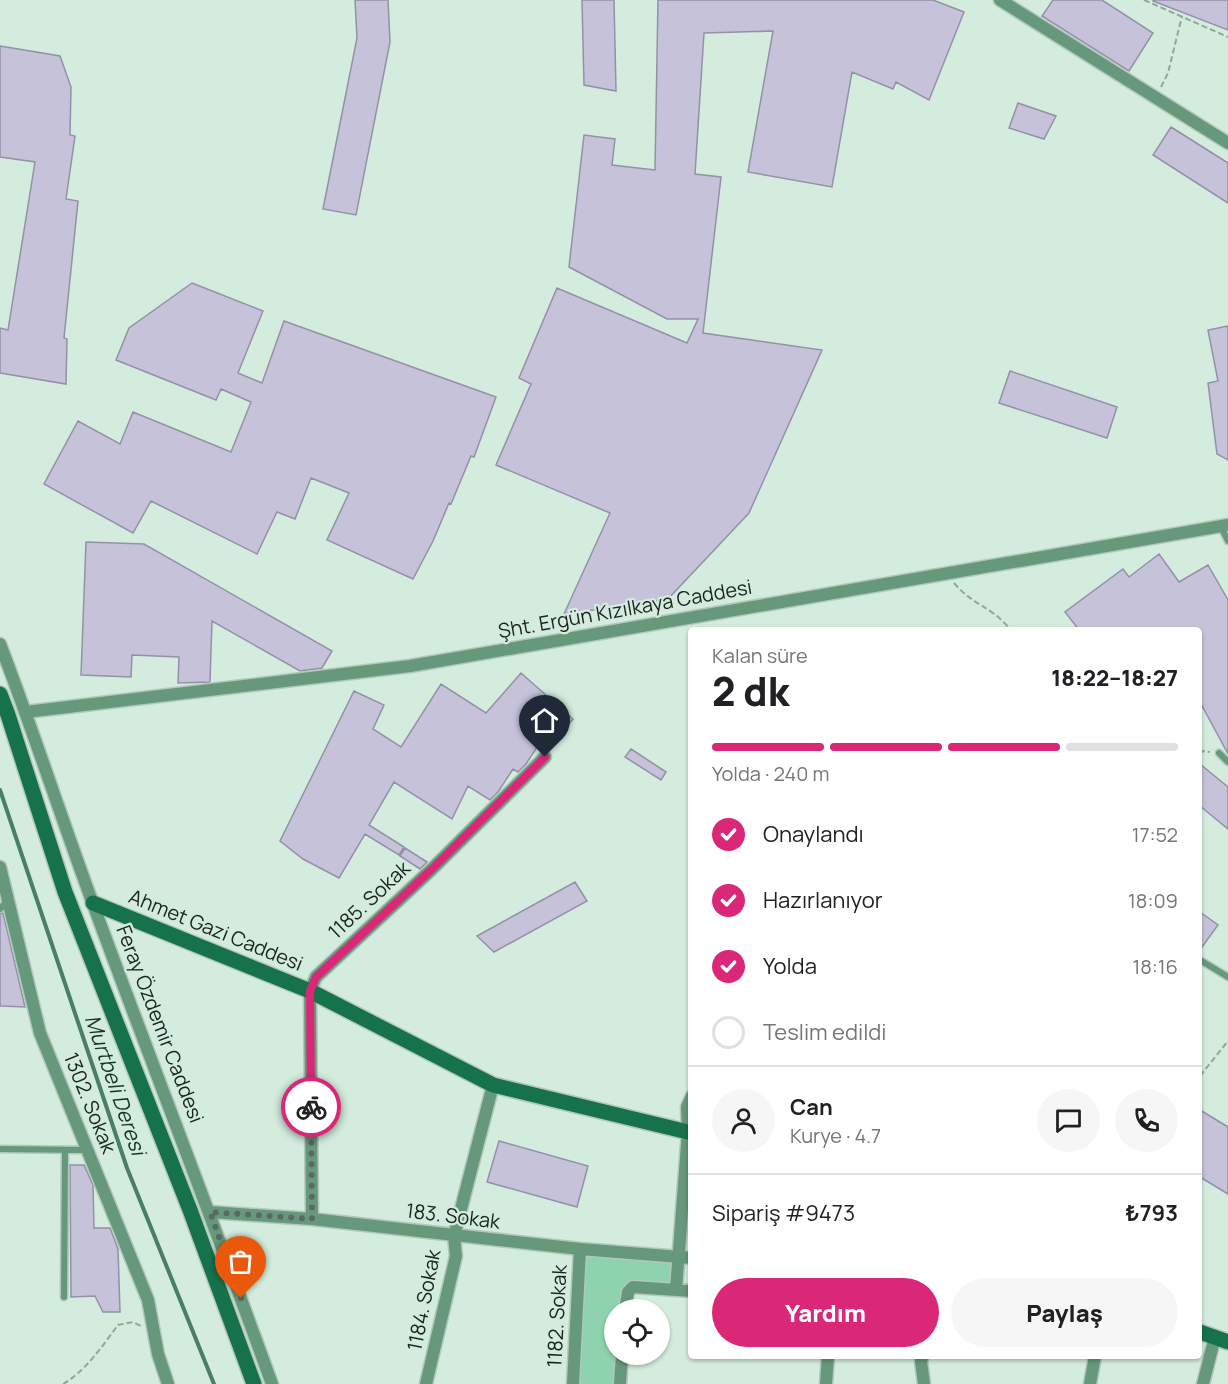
<!DOCTYPE html>
<html lang="tr">
<head>
<meta charset="utf-8">
<style>
  :root { --surface:#fff; --page:#f6f6f6; --text:#202124; --muted:#757577; --line:#e0e0e0; --accent:#db2777 }
  body { margin:0; font-family:Manrope,sans-serif; background:var(--page); color:var(--text); height:100vh; display:flex; flex-direction:column; font-size:22px; white-space:nowrap }
  * { box-sizing:border-box; margin:0 }
  p { font-size:20px; color:var(--muted) }
  .icon { flex:none; width:33px; height:33px; fill:none; stroke:currentColor; stroke-width:2; stroke-linecap:round; stroke-linejoin:round }
  .map { position:relative; flex:1; overflow:hidden }
  .details { position:absolute; left:688px; top:627px; width:514px; height:732px; display:flex; flex-direction:column; background:var(--surface); border-radius:6px; box-shadow:0 2px 4px #0004 }
  .details>* { flex:none }
  .fabs { position:absolute; left:604px; top:1299px; display:grid; gap:12px }
  .fabs a { display:grid; place-items:center; width:66px; height:66px; border-radius:50%; background:var(--surface); box-shadow:0 2px 4px #0004; font-size:30px }
  .pin { position:absolute; display:grid; place-items:center; width:51px; height:51px; color:#fff; margin:-62px -26px; border-radius:50% 50% 50% 0; rotate:-45deg; box-shadow:0 0 6px #0007 }
  .pin .icon { rotate:45deg }
  .courier { position:absolute; display:grid; place-items:center; width:60px; height:60px; margin:-30px; border:4px solid #db2777; border-radius:50%; background:#fff; color:#222; box-shadow:0 2px 8px #0007 }
  .overview em { font-style:normal; font-weight:800 }
  .overview div { display:flex; flex-direction:column-reverse }
  .overview { display:flex; align-items:center; justify-content:space-between; height:102px; padding:0 24px }
  h1 { font-size:39px; font-weight:800; line-height:45px }
  .bar { display:grid; grid-template-columns:repeat(4,1fr); gap:9px 6px; align-content:center; height:72px; padding:0 24px }
  .bar i { height:8px; border-radius:4px; background:var(--line) }
  .bar .selected { background:var(--accent) }
  .bar p { grid-column:span 4 }
  .line { display:flex; align-items:center; gap:15px; padding:0 24px; border-top:2px solid var(--line) }
  .line div { flex:1 }
  .round { display:grid; place-items:center; flex:none; width:63px; height:63px; border-radius:32px; background:var(--page) }
  ol { padding:0 24px; list-style:none }
  li { display:flex; align-items:center; gap:18px; height:66px }
  li p { margin-inline-start:auto }
  li .icon { padding:6px; border-radius:50%; background:var(--accent); color:#fff; stroke-width:4 }
  li:last-child { color:var(--muted) }
  li i { width:33px; height:33px; border:3px solid var(--line); border-radius:50% }
  .cta { display:flex; gap:12px; margin-top:auto; padding:12px 24px }
  .cta a { flex:1; height:69px; border-radius:36px; background:var(--accent); color:#fff; font-size:24px; font-weight:800; line-height:69px; text-align:center }
  .cta a+a { background:var(--page); color:var(--text) }
  .map>svg:first-child { display:block }
</style>
</head>
<body>
<div class="map">
<svg width="1228" height="1384" viewBox="0 0 1228 1384">
  <rect width="100%" height="100%" fill="#d3ecdd"/>
  <path fill="#8ed3ad" d="M580 1249 679 1257 676 1289 633 1287 625 1309 615 1310V1354L622 1355 620 1384H573Z"/>
  <g fill="none" stroke-linecap="round" stroke-linejoin="round">
    <path stroke="#4a7f63" stroke-width="4" d="M0 790 127 1168 214 1384"/>
  </g>
  <path fill="#c5c2da" stroke="#9491a7" stroke-width="1.5" d="M355 0H388L390 42 356 215 323 209 357 38Z
    M582 0H614L616 91 584 85Z
    M658 0H933L964 12 929 100 896 82 893 89 852 72 832 187 748 172 773 31 704 33 695 174 721 177 703 333 822 350 749 513 667 600 564 614 610 513 496 465 531 384 519 378 557 288 687 343 698 319H667L569 267 584 135 615 139 612 165 655 170Z
    M1053 0H1102L1153 33 1129 71 1042 16Z
    M1153 0H1228V30L1153 1Z
    M0 46 60 56 71 87 70 135 75 136 66 199 78 201 64 338 67 339 66 384 0 373V328L8 330 35 162 0 157Z
    M1018 103 1056 116 1044 139 1009 128Z
    M1171 127 1228 163V203L1153 155Z
    M192 283 263 311 238 373 262 383 284 321 496 397 474 457 471 456 451 504 449 503 433 541 413 579 327 540 349 493 311 478 295 519 277 512 257 554 151 501 133 533 44 484 78 421 120 444 133 412 231 452 251 402 221 389 216 400 116 360 129 328Z
    M1228 326V460L1217 454 1208 383 1218 381 1208 330Z
    M1010 371 1117 407 1107 438 999 403Z
    M86 542 144 544 332 651 322 668 300 671 212 621 210 682 178 683 179 657 132 655 131 677 81 675Z
    M1159 554 1179 582 1208 565 1228 600V754L1200 702V630H1079L1065 612 1123 569 1129 577Z
    M521 673 573 719 547 749 539 744 526 764 518 772 513 769 498 792 490 800 468 786 452 819 394 782 369 825 404 847 399 855 365 834 339 878 303 859 280 841 354 691 384 705 373 729 401 747 441 684 486 713Z
    M631 749 666 772 661 780 625 757Z
    M1200 764 1228 787V829L1200 806Z
    M405 848 427 862 420 869 400 856Z
    M575 882 587 901 494 952 477 936Z
    M1200 912 1218 925 1200 950Z
    M3 913 25 1007 0 1006V914Z
    M1200 1110 1228 1127V1194L1200 1177Z
    M499 1141 588 1166 577 1207 487 1182Z
    M70 1165H84L93 1185 94 1228H110L118 1249 120 1312H103L95 1296 71 1297Z"/>
  <g fill="none" stroke-linecap="round" stroke-linejoin="round">
    <defs>
      <path id="lane" d="M1221 527 1228 541
        M1219 753 1228 762
        M0 909 8 900
        M1200 960 1228 977
        M0 1149 87 1150
        M64 1297 65 1150"/>
      <path id="street" d="M1000 0 1228 143
        M0 644C33 730 61 817 93 904 152 1064 214 1223 272 1384
        M26 712 410 666 1228 525
        M0 867 40 1033 148 1300 158 1354 168 1384
        M210 1212 312 1219 580 1249 692 1258
        M312 1219 310 991 316 977 432 869 545 757
        M676 1289 688 1132 687 1107 692 1096
        M625 1310 628 1292 633 1287 692 1291
        M923 1356 921 1361 924 1384
        M426 1384 456 1256 454 1236 493 1085
        M573 1384 580 1249
        M620 1384 622 1354
        M826 1384 828 1356
        M1090 1384 1095 1356
        M1203 1384 1215 1337"/>
      <path id="secondary" d="M0 694 8 715 65 892 190 1210 254 1384
        M93 903 310 991 493 1085 692 1133
        M1200 1332 1228 1342"/>
    </defs>
    <use href="#lane" stroke="#b2c8bb" stroke-width="9"/>
    <use href="#street" stroke="#b2c8bb" stroke-width="15"/>
    <use href="#secondary" stroke="#b2c8bb" stroke-width="18"/>
    <path stroke="#92a69a" stroke-width="2" stroke-dasharray="6 3" stroke-linecap="butt" d="M1144 0 1228 37
      M1161 87 1168 73 1182 16
      M954 583C968 599 977 602 993 613 1000 618 1006 625 1012 630
      M1200 754 1203 751 1210 752
      M1200 1076 1228 1041
      M63 1384C86 1371 103 1345 118 1325L133 1322 141 1326"/>
    <use href="#lane" stroke="#66987c" stroke-width="6"/>
    <use href="#street" stroke="#66987c" stroke-width="12"/>
    <use href="#secondary" stroke="#16724b" stroke-width="15"/>
  </g>
  <g fill="none" stroke-linecap="round" stroke-linejoin="round">
    <path stroke="#5b6a61" stroke-width="6" stroke-dasharray="0 10.8" d="M241 1298 210 1212 312 1219 311 1107"/>
    <path stroke="#db2777" stroke-width="8" d="M311 1107 310 991 316 977 432 869 545 757"/>
  </g>
  <g text-anchor="middle" stroke-width="4.5" stroke-linejoin="round" paint-order="stroke">
    <g font-size="20" fill="#1a241e" stroke="#d3ecdd">
      <text transform="translate(625 609) rotate(-10)" y="7">Şht. Ergün Kızılkaya Caddesi</text>
      <text transform="translate(369 900) rotate(-43)" y="7">1185. Sokak</text>
      <text transform="translate(216 930) rotate(22)" y="7">Ahmet Gazi Caddesi</text>
      <text transform="translate(160 1024) rotate(69)" y="7">Feray Özdemir Caddesi</text>
      <text transform="translate(90 1103) rotate(68)" y="7">1302. Sokak</text>
      <text transform="translate(453 1216) rotate(7)" y="7">183. Sokak</text>
      <text transform="translate(424 1300) rotate(-79)" y="7">1184. Sokak</text>
      <text transform="translate(557 1316) rotate(-87)" y="7">1182. Sokak</text>
    </g>
    <g font-size="21" font-style="italic" fill="#143424" stroke="#d3ecdd">
      <text transform="translate(115 1085) rotate(71)" y="7">Murtbeli Deresi</text>
    </g>
  </g>
</svg>
<div class="fabs">
<a><svg class="icon" aria-label="locate" viewBox="0 0 24 24"><circle cx="12" cy="12" r="6"/><path d="M12 2v4M12 18v4M2 12h4M18 12h4"/></svg></a>
</div>
<div class="pin" style="left:241px;top:1298px;background:#ea580c"><svg class="icon" aria-label="bag" viewBox="0 0 24 24"><path d="M5 8h14l-1 12H6zM9 8a3 3 0 0 1 6 0"/></svg></div>
<div class="pin" style="left:545px;top:757px;background:#1f2937"><svg class="icon" aria-label="home" viewBox="0 0 24 24"><path d="M3 11l9-7 9 7M6 9v11h12V9"/></svg></div>
<div class="courier" style="left:311px;top:1107px"><svg class="icon" aria-label="bike" viewBox="0 0 24 24"><circle cx="6" cy="16" r="4"/><circle cx="18" cy="16" r="4"/><path d="M6 16l4-8h5l3 8M10 8l3 8H6M13 5h3"/></svg></div>
<section class="details">
<div class="overview"><div><h1>2 dk</h1><p>Kalan süre</p></div><em>18:22–18:27</em></div>
<div class="bar"><i class="selected"></i><i class="selected"></i><i class="selected"></i><i></i><p>Yolda · 240 m</p></div>
<ol>
<li><svg class="icon" aria-label="check" viewBox="0 0 24 24"><path d="M5 12l5 5 9-10"/></svg>Onaylandı<p>17:52</p></li>
<li><svg class="icon" aria-label="check" viewBox="0 0 24 24"><path d="M5 12l5 5 9-10"/></svg>Hazırlanıyor<p>18:09</p></li>
<li><svg class="icon" aria-label="check" viewBox="0 0 24 24"><path d="M5 12l5 5 9-10"/></svg>Yolda<p>18:16</p></li>
<li><i></i>Teslim edildi</li>
</ol>
<div class="line" style="height:108px"><a class="round"><svg class="icon" aria-label="person" viewBox="0 0 24 24"><circle cx="12" cy="8" r="4"/><path d="M4 21q1-7 8-7t8 7"/></svg></a><div><b>Can</b><p>Kurye · 4.7</p></div><a class="round"><svg class="icon" aria-label="chat" viewBox="0 0 24 24"><path d="M4 5h16v11H9l-5 4z"/></svg></a><a class="round"><svg class="icon" aria-label="phone" viewBox="0 0 24 24"><path d="M5 4h4l2 5-3 2q2 4 5 5l2-3 5 2v4C11 20 4 13 5 4z"/></svg></a></div>
<div class="line" style="height:78px"><div>Sipariş #9473</div><b>₺793</b></div>
<div class="cta"><a>Yardım</a><a>Paylaş</a></div>
</section>
</div>
</body>
</html>
